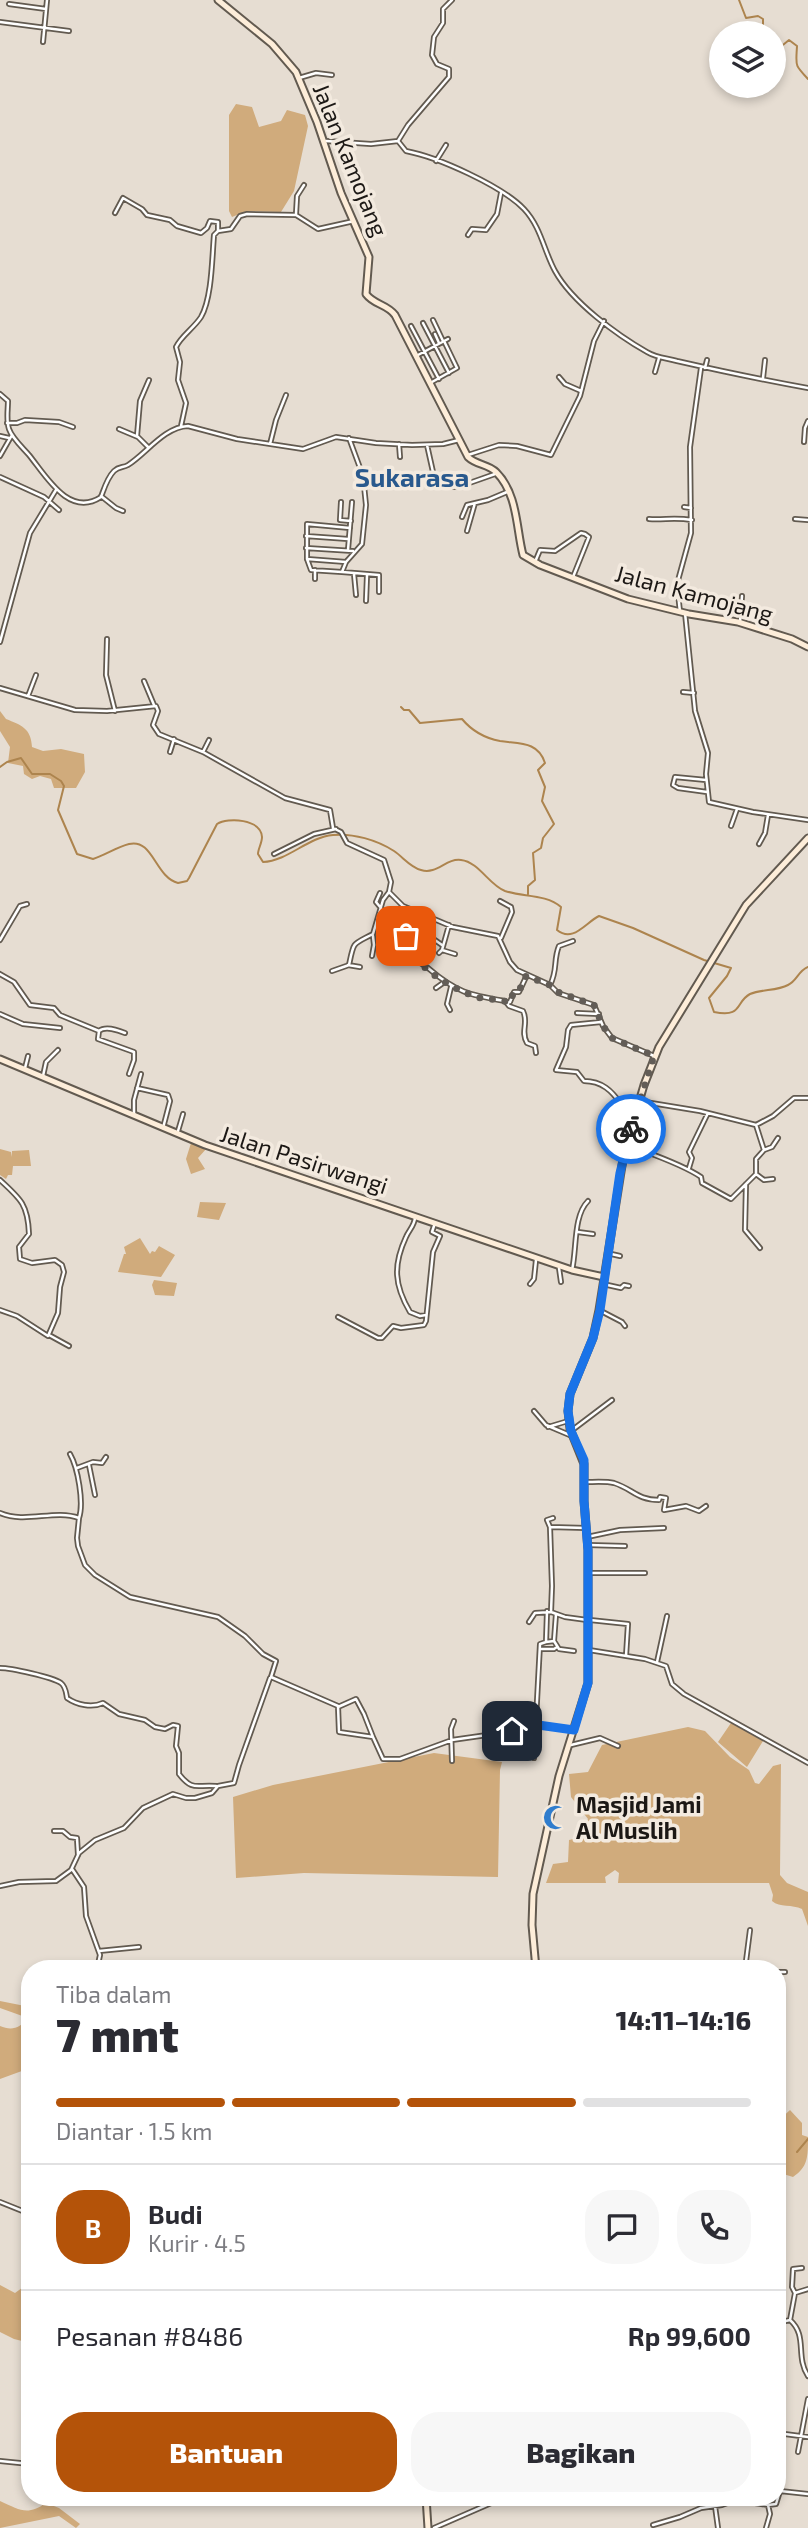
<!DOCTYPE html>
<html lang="id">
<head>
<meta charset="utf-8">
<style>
  :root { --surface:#fff; --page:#f7f7f7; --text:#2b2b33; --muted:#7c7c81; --line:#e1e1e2; --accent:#b45309 }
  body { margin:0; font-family:"Exo 2",sans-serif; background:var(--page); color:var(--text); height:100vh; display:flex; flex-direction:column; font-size:26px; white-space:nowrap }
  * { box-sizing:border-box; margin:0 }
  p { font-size:23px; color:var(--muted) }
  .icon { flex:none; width:38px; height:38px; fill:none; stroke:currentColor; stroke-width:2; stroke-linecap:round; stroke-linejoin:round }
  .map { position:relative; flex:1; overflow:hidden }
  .panel { position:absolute; left:21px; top:1960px; width:765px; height:546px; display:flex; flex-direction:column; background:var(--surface); border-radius:28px; box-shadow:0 4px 10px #0003 }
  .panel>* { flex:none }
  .buttons { position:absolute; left:709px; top:21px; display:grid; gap:14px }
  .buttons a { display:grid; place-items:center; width:77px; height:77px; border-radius:50%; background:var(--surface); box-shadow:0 4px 10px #0003; font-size:35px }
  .pin { position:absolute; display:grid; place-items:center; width:60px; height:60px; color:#fff; margin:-30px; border-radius:14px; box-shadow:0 4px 10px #0006 }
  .courier { position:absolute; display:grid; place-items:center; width:70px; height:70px; margin:-35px; border:5px solid #1a73e8; border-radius:50%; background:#fff; color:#222; box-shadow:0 2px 9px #0007 }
  .headline em { font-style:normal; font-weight:800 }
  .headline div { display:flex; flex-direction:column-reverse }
  .headline { display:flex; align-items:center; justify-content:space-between; height:119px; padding:0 35px }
  h1 { font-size:46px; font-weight:800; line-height:52px }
  .bar { display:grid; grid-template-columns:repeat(4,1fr); gap:10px 7px; align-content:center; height:84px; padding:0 35px }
  .bar i { height:9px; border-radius:5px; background:var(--line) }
  .bar .current { background:var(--accent) }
  .bar p { grid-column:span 4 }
  .line { display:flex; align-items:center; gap:18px; padding:0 35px; border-top:2px solid var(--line) }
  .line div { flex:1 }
  .round { display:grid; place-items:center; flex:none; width:74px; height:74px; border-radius:28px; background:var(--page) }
  .cta { display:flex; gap:14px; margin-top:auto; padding:14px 35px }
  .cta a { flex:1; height:80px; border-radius:28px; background:var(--accent); color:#fff; font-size:28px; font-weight:800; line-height:80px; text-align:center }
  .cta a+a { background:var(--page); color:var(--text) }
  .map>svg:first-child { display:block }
</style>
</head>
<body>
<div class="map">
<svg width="808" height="2528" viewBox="0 0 808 2528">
  <rect width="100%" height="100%" fill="#e6ddd2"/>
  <path fill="#d0ab7c" d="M236 104 252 107 259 127 281 121 287 110 305 115 308 126 294 191 281 212 247 211 232 217 229 211V115Z
    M0 711 6 719C21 725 31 728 32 747L43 751 61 749 84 754 85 772 76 788H54L51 779 40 776 32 779 24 774 23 766 8 763 10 747 0 731Z
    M417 936 434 938V950L423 953 422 961C414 957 409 949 412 940Z
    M191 1143 207 1148 198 1158 205 1169 191 1174 186 1159Z
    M0 1149 11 1152 12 1157V1151L29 1150 31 1166H13L12 1175H8L6 1179 0 1175Z
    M200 1202 226 1203 219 1220 197 1217Z
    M140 1238 150 1254 152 1251 155 1252 159 1246 175 1255 161 1277 118 1272 124 1254H126L124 1247Z
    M154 1280 177 1283 174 1296 155 1295 152 1285Z
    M731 1723 763 1741 747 1767 718 1742Z
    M688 1727 705 1731 730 1757 749 1770 755 1783 759 1784 773 1766 781 1764 780 1875 787 1883 808 1892V1926L802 1909C792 1904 780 1908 772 1901L773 1895 769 1883H618L619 1873 615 1870 605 1877 606 1883H546L553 1864 568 1862 569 1840 589 1835 584 1828 588 1819 571 1797 569 1774 588 1772 602 1745Z
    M434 1753 502 1762 500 1770 498 1877 304 1873 236 1878 233 1797 273 1785Z
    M0 2001 30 2007V2068L0 2079V2026C12 2031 20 2028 28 2018L0 2008Z
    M790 2110 802 2123V2135L808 2137C808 2157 808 2167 793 2177L777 2172V2122Z
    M30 2282V2343L14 2339 0 2332V2285L15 2293Z
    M0 2501C20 2510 27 2516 46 2503L59 2508 80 2524 76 2528 59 2516 0 2528Z"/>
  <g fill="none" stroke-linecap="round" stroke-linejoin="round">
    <path stroke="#ad844e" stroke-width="2" d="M739 0 746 18 758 16 763 19V33
      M774 49H778L789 40 797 46C796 66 794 64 808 79
      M401 707 404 710H409L420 723 462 719C472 731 484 738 500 741 519 744 538 741 545 763L538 770 545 787 542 801 554 824 543 838 541 848 533 853 535 880 528 886V894
      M0 767 7 762 21 758 32 774H50L61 781 64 786 58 810 77 854 93 859C105 855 117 847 129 844 153 838 155 877 178 883L187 881 189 878 217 824C228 817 261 819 262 837 262 843 258 849 258 854L263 862C288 861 308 837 333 835 353 833 377 840 394 851 403 857 410 867 421 870 437 875 446 858 461 860 479 862 489 885 505 891 523 897 546 894 561 907L557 930C573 943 585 923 599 916L633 928 704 960 731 968 727 976 709 998 714 1012C743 1018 735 1002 750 994 762 989 777 991 788 985 797 981 798 971 808 967
      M797 2152 808 2139"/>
    <defs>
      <path id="street" d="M9 4 46 9
        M0 22 69 31
        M43 42 47 0
        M299 78 316 73 332 75
        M326 141 371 144 398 141 408 125 449 77V69L437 64 432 55 434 37 443 23V9L452 0
        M398 141 406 151C438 157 502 186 524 209 541 227 544 251 555 271 572 302 617 335 647 352 657 358 666 358 677 361 721 371 764 380 808 388
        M436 161 446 145
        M115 213 123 198 142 209 147 215 170 220 177 226 201 233 207 228 210 221 218 222V231
        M296 214 297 196 304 185
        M468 235 472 229 486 230 497 214 501 193
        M433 320 443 341
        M423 323 449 373
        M411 326 439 379
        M435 334 439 343
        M418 355 448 339
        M705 368 707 360
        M655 372 659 358
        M559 377 565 384 581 391
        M763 378 765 360
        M432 382 457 368 444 341
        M0 394 8 401C8 410 6 420 9 429 12 438 22 447 29 455 46 476 69 518 101 497 104 489 107 478 114 471 119 466 123 468 128 465 146 454 164 427 188 426L237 439 303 449 336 437 376 443 412 445 443 444 459 440
        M7 423H17L25 420 59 422 73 427
        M181 426 186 403 178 380 180 362 176 347C181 336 194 328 201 317 212 298 212 258 214 235L218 231 231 229 240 216 247 214 296 215 318 229 354 221
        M119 429 138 437 148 447
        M0 436 9 438
        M137 436 140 401 149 380
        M349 438 363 476 366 505 362 544 346 562 342 572 311 570 307 559V524L350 528
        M804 442 805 428 808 421
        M270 444 276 420 286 395
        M399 444 400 457
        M427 445 433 472 434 486 458 487 495 474
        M468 455 499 445 517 446 551 455 580 396 594 341 604 321
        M0 456 12 435
        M0 477 44 497 59 510
        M101 496 116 508 123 511
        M341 502 340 520 351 521
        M684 507 691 508
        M462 517 467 505 488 500 507 492
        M649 519C665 520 674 517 692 520
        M795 519 808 520
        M467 531 475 503
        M306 536 348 539
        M306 548 353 551
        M348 550 352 502
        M307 559 346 562
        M535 562 540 550 555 551 581 533 585 534 589 537 573 577
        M342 572 379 575V592
        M354 574 356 595
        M315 579V570
        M366 601 367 575
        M680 612 677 584 691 533 690 447 701 368
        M685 613 695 711 708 753 706 774 709 802 753 812 808 820
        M740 622 742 596
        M107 639 106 675 115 711
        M0 642 30 533 56 490
        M144 681 154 705
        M0 688 75 710 107 711 156 706 158 711 153 725 159 734 203 752 285 798 330 810 333 828 341 832 347 843 384 860 391 882 389 892 403 906 453 927 498 936 510 962 517 970 550 985 558 993 594 1005 603 1026 612 1038 654 1056
        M683 692 694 693
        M28 696 36 675
        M170 752 174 739
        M203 752 209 740
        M706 780 675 777 673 785 678 788 707 792
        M731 826 737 809
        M759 844 765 833 768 815
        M274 854 314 834 336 829
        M380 893 376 902 381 908
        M500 901 511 907 512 912 501 938
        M421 935 432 938 442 945
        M0 940 20 906 27 904
        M403 940C411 945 409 952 414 959 418 962 424 965 428 968 457 993 470 995 505 1001L509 1006 523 1011C529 1023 520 1031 527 1043L535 1046 536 1053
        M407 941 411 922
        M442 950 455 954
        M439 953 442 950 449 925
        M372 956 374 945 373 936
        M348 965 360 967
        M332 971 349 965C354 941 352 945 373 934L383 900 389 892
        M0 974 14 982 30 1005 54 1008 60 1015 99 1031 98 1039 134 1052V1060L129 1074
        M550 985C558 970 553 960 559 946L573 941
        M436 988 443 983
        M507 1003 510 1002 514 992H519L526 977
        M450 1010 447 1004 451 987
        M577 1013 599 1014
        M0 1014 23 1024 60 1028
        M601 1022 571 1025 568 1030 566 1047 556 1070 577 1072 584 1081C602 1081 612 1091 621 1104L615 1124 619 1128 617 1133
        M99 1031C105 1026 118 1030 125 1033
        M25 1068 28 1056
        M43 1076 46 1062 58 1050
        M137 1088 168 1095 170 1101 163 1128
        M639 1101 700 1111 756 1125 773 1116 794 1098H808
        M134 1115V1100L141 1074
        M178 1131 183 1114
        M641 1150C660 1157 685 1166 701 1177L702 1183 731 1199 756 1174V1159L764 1150 756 1125
        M764 1150 772 1147 778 1138
        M689 1168 692 1158 689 1152 708 1113
        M756 1174 764 1180 773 1179
        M0 1180C21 1199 28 1205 29 1234L19 1247 20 1259 32 1263 55 1260 62 1265 64 1272 60 1287 58 1313 48 1336 17 1316 0 1310
        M746 1184 745 1230 760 1248
        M415 1217C415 1225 409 1230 406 1237 393 1265 394 1285 410 1312L420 1316 426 1315
        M578 1232 593 1234
        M607 1253 620 1256
        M559 1268 561 1282
        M572 1270C577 1249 573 1216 588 1201
        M530 1284 534 1279 536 1260
        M603 1284 621 1288 624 1285 629 1286
        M599 1310 622 1322 625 1326
        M338 1317 378 1338H382L393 1326 401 1328 424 1325 426 1321 433 1252 440 1236 432 1232 435 1223
        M49 1335 69 1346
        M534 1411 546 1425 572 1436
        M548 1427 568 1421
        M571 1431 612 1400
        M70 1454C78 1468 84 1503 79 1518
        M89 1465 95 1495
        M77 1468 93 1462 102 1463 106 1457
        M586 1482C594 1482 606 1481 614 1483 633 1489 637 1500 659 1500L660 1497 666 1498 664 1510 686 1506 699 1511 706 1506
        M0 1513C26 1524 54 1509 79 1518L77 1538 78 1546 85 1565 95 1575 130 1597 218 1617 245 1636 263 1654 276 1661 271 1677 338 1706 339 1732 373 1737 383 1759H400L452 1740 508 1732 527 1725H542L574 1730
        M550 1527 547 1520 553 1518
        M587 1537 620 1530 664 1528
        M588 1545 625 1546
        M587 1573H645
        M551 1612 552 1586 550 1527 586 1528
        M590 1620 628 1624 626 1656
        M529 1622 535 1613 551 1612 565 1617 587 1620
        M554 1641 559 1649 574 1651
        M546 1642 554 1641 556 1614
        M540 1649H554L557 1647
        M589 1650 645 1659 666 1666 672 1684 684 1694 808 1763
        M657 1662 667 1616
        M0 1668C11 1668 52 1677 61 1683 66 1687 66 1693 67 1698 77 1705 92 1708 103 1703L119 1714 145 1720 155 1727 165 1729 173 1725 178 1726 176 1746 179 1753V1774C193 1792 197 1784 216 1786
        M338 1707 356 1699 364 1714 373 1737
        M571 1745 600 1738 618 1746
        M488 1751 489 1733
        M534 1758 540 1644 546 1642 547 1611
        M452 1761 451 1729 454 1721
        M54 1831H63L70 1837 77 1838 78 1855
        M72 1869 84 1887 86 1916 100 1955 97 1969
        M0 1886 19 1882 56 1881 71 1870 79 1853 95 1840 124 1828 143 1808 173 1794 186 1798H195L212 1793 218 1786 234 1783 239 1765 270 1678
        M99 1951 139 1947
        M98 1967 106 1969
        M134 1969C143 1967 151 1966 161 1967
        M658 1969 678 1965 690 1968 706 1966 715 1969
        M745 1969 750 1930
        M777 1972H785
        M0 2202 30 2214
        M795 2293 792 2287 793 2269 802 2268
        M790 2320C808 2336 795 2356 808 2376
        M777 2323 790 2320 795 2293 808 2289
        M777 2433 808 2437
        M798 2452 808 2399
        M0 2461 30 2464
        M715 2506 718 2528
        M653 2525 680 2517 701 2508 722 2505 736 2500 768 2505
        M434 2528 505 2497
        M766 2528 770 2514 768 2505 776 2504 780 2491 808 2494"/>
      <path id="secondary" d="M218 0 272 44 296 72 317 122 341 193 369 257 366 294C374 305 387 304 395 315L468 457C476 465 488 464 496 472 518 494 516 528 523 555L540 565 628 599 689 614 738 622 792 639 808 647
        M0 1059 205 1145 572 1270 604 1277
        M536 1969 532 1925 533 1894 559 1776 588 1683V1550L584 1501V1464L570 1429 568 1411 570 1394 593 1338 599 1310 624 1153 644 1085 659 1047 746 905 808 838
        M426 2497 428 2528"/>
    </defs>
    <use href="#street" stroke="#625a50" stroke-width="6"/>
    <use href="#secondary" stroke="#625a50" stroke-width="9"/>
    <use href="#street" stroke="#fff" stroke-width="2.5"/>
    <use href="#secondary" stroke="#fdedd9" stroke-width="5"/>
  </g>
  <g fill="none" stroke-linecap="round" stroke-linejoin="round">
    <path stroke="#635d57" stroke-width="7" stroke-dasharray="0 12.6" d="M406 936C408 964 452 989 477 997 487 1000 499 998 509 1003L514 992 519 991 526 976 550 985 558 992 594 1005 603 1026 612 1038 654 1056 631 1129"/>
    <path stroke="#1a73e8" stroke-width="9" d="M512 1731 531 1724 574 1730 588 1683V1550L584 1501V1460L571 1431 568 1411 570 1394 593 1338 600 1310 620 1173 631 1129"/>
  </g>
  <defs>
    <symbol id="mosque-bare" viewBox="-9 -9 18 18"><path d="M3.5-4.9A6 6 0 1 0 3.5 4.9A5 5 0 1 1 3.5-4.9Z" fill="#307dcd" stroke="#f3eadf" stroke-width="2.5" paint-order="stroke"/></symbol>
  </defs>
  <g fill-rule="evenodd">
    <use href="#mosque-bare" x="538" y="1800" width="35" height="35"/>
  </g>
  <g text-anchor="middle" stroke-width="7" stroke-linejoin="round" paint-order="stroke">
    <g font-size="23" fill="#1c1815" stroke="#f3eadf">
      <text transform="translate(350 160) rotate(68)" y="8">Jalan Kamojang</text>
      <text transform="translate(694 594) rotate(15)" y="8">Jalan Kamojang</text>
      <text transform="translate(304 1160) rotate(18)" y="8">Jalan Pasirwangi</text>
    </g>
    <g font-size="23" font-weight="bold" fill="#1c1815" stroke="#f3eadf" text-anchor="start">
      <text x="576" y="1813">Masjid Jami<tspan x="576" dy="26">Al Muslih</tspan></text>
    </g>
    <g font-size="26" font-weight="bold" fill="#29598d" stroke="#f3eadf">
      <text x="412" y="487">Sukarasa</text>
    </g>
  </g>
</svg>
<div class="buttons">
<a><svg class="icon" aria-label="layers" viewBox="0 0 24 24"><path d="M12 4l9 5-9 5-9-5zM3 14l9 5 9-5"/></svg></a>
</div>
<div class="pin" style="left:406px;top:936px;background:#ea580c"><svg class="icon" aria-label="bag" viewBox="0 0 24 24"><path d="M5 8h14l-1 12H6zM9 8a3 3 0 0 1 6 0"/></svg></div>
<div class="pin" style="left:512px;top:1731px;background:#1f2937"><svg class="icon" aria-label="home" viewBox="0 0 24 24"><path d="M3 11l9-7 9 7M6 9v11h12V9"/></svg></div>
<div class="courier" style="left:631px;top:1129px"><svg class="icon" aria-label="bike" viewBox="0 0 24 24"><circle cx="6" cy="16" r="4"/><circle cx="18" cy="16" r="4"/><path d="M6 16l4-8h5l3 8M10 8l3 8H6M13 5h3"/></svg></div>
<section class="panel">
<div class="headline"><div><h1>7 mnt</h1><p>Tiba dalam</p></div><em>14:11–14:16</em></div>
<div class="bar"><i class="current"></i><i class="current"></i><i class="current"></i><i></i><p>Diantar · 1.5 km</p></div>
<div class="line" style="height:126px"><b class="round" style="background:var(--accent);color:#fff">B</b><div><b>Budi</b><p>Kurir · 4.5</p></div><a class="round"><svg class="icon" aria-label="chat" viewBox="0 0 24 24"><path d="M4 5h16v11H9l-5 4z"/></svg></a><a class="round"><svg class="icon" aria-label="phone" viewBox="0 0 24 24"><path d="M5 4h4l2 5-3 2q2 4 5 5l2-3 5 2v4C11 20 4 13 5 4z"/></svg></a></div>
<div class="line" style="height:91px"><div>Pesanan #8486</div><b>Rp 99,600</b></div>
<div class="cta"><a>Bantuan</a><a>Bagikan</a></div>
</section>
</div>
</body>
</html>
